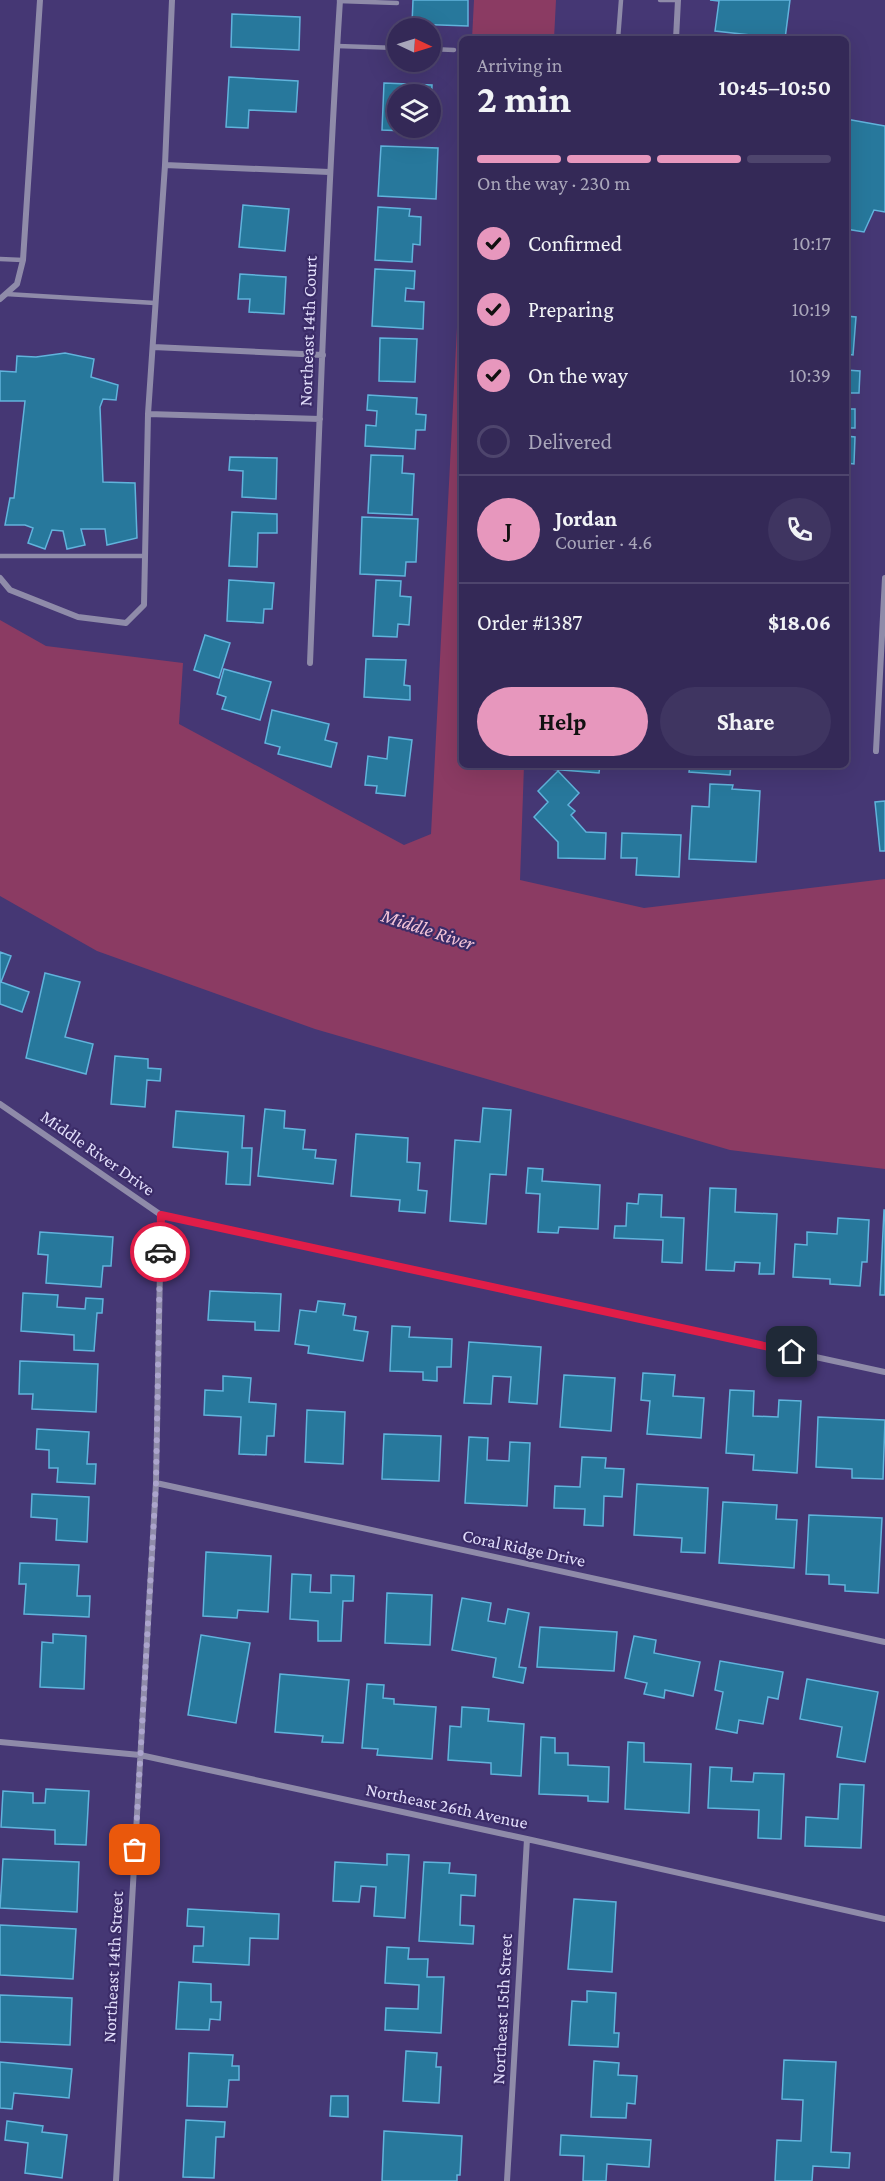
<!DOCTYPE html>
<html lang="en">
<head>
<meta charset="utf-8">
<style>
  :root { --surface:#342957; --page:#3f3561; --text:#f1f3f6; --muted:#a9a6ba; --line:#4e456d; --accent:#e797bd }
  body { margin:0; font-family:"Crimson Pro",serif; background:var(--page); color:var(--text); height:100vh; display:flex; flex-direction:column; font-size:22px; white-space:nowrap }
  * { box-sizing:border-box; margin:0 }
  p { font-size:20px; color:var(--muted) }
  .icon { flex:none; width:33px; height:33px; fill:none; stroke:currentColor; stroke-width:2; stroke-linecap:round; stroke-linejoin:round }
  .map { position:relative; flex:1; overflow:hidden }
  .sheet { position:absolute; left:459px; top:36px; width:390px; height:732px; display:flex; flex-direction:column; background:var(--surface); border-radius:9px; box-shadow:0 6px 24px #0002,0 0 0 2px var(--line) }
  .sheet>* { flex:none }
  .needle { width:39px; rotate:94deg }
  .buttons { position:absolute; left:387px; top:18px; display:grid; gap:12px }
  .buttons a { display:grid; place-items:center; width:54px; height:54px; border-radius:50%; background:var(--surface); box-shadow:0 6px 24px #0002,0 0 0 2px var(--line); font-size:30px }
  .pin { position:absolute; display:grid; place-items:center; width:51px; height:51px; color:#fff; margin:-26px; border-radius:12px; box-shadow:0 3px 9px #0006 }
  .courier { position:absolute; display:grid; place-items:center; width:60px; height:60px; margin:-30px; border:4px solid #e11d48; border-radius:50%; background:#fff; color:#222; box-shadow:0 2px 8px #0007 }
  .overview em { font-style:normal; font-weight:700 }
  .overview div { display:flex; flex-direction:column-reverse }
  .overview { display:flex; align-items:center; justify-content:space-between; height:102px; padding:0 18px }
  h1 { font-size:39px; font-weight:700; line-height:45px }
  .bar { display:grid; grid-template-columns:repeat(4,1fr); gap:9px 6px; align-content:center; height:72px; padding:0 18px }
  .bar i { height:8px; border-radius:4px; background:var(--line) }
  .bar .selected { background:var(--accent) }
  .bar p { grid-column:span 4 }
  .line { display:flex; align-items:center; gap:15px; padding:0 18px; border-top:2px solid var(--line) }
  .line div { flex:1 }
  .round { display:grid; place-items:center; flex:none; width:63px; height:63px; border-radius:32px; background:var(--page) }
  ol { padding:0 18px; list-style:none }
  li { display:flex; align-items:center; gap:18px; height:66px }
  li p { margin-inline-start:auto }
  li .icon { padding:6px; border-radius:50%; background:var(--accent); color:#111; stroke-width:4 }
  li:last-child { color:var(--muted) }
  li i { width:33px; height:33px; border:3px solid var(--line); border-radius:50% }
  .button { display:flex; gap:12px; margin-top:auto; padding:12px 18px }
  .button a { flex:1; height:69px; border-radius:36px; background:var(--accent); color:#111; font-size:24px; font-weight:700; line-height:69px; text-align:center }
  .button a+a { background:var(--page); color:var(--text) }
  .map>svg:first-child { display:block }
</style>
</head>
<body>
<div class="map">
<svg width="885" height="2181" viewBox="0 0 885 2181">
  <rect width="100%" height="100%" fill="#453774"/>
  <path fill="#8b3b63" d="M474 0H556L554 39H472Z
    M462 230V765H524L520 880 644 908 885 879V1169L730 1150 315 1029 97 951 0 896V620L46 646 183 663 179 724 404 845 431 834Z"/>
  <path fill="#27789c" stroke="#61b3dc" stroke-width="1.5" fill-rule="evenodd" d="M413 0H468V26L412 24Z
    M710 0H790L785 39 715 31 719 1Z
    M232 14 300 17 299 50 231 47Z
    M229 77 298 81 296 112 249 110 248 128 226 127Z
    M384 83 432 85 430 132 382 130ZM398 94H430V128H398Z
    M846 119 885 126V212L874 210 864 232 846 229Z
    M381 146 438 148 436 199 378 196Z
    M243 205 289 209 285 251 239 247Z
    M378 207 410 209 409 216 421 217 420 245 413 244 412 262 375 260Z
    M375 269 415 271 414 289 406 288 405 301 424 302 423 329 372 326Z
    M240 274 286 277 284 314 249 312 250 299H238Z
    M846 316 856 317 853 355 846 354Z
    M380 338 417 339 415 382 379 381Z
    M65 353 94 359 91 377 118 385 116 400 103 399 100 407 103 482 135 483 137 538 107 545 105 529H81L85 545 67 549 63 531 52 530 45 549 28 543 33 528 25 525H5L10 498H14L25 401H0V371L16 372 17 356 36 357Z
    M846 370 860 371 859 393H846Z
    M368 395 417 398 416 414 426 415 425 430H416L415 449 365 446 366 425 376 426 377 411 367 410Z
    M846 409H855V428H846Z
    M846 436 855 437 854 464 846 463Z
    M371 455 403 456 402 473 414 474 412 515 368 513Z
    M230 457 277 458 276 499 242 497 243 471 229 470Z
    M232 512 277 514V533H258L257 567 229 566Z
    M362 517 418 519 416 562H406L405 576 360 574Z
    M846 569H849L846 628Z
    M229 580 274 583 272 609H264L263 623 227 621Z
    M376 580 401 581 400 596 411 597 409 625 398 624 397 637 373 636Z
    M205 635 230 643 219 678 194 670Z
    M366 659 406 660 404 685 410 686V700L364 697Z
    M224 669 271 682 260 720 222 709 226 697 217 694Z
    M272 710 329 724 325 740 337 743 331 767 278 754 280 747 265 743Z
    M389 737 412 740 405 796 376 793 377 786 365 785 368 756 387 759Z
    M551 765H600L599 773 550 769Z
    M690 765H731L730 775 689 772Z
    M781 765H821L820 769 781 768Z
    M558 771 579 793 568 805 575 811 571 815 586 832 606 833 605 859 558 858V842L534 817 548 802 538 791Z
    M710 784 733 785 732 789 760 791 756 862 689 859 692 806 709 807Z
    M885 801V851H880L875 802Z
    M622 833 681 835 679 877 636 875 637 858H621Z
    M0 952 11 956 1 982 29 992 22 1012 0 1004Z
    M45 973 80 982 65 1037 93 1044 86 1074 26 1058Z
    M115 1056 148 1059V1068L161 1069 160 1081 147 1080 145 1107 111 1104Z
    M483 1108 511 1110 506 1175 490 1174 486 1224 450 1221 455 1140 480 1142Z
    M265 1109 285 1111 284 1128 305 1130 303 1149 316 1150 315 1158 336 1160 333 1184 258 1176Z
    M176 1111 244 1116 242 1148H252L250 1185 226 1184 228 1152 173 1147Z
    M356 1134 408 1138 407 1162 420 1163 418 1190 427 1191 425 1213 399 1211 400 1200 351 1196Z
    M528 1168 543 1169 542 1181 600 1185 598 1229 559 1227 558 1233 538 1232 540 1194 526 1193Z
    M710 1188 736 1189 735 1212 777 1214 774 1274H759L760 1263 735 1262 734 1271 706 1270Z
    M639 1194 662 1195 661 1217 684 1218 682 1263 662 1262 663 1240 614 1238 615 1226H626L627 1203 638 1204Z
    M884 1210H885V1295H880Z
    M838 1218 869 1220 867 1262H862L860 1286 830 1284V1279L793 1277 795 1244 807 1245V1232L837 1234Z
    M40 1232 113 1237 111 1266H103L101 1287 46 1283 48 1255 38 1254Z
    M210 1291 281 1294 279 1331 255 1330V1322L208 1320Z
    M23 1293 58 1295 57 1307 85 1309 86 1298 103 1299 102 1313H97L94 1351 74 1350V1335L21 1331Z
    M318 1301 345 1304 343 1315 356 1317 354 1330 368 1332 363 1361 308 1353 309 1346 295 1344 300 1310 316 1312Z
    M392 1326 410 1327 409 1337 452 1339 451 1367H437V1381L423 1380V1372L390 1371Z
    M469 1342 541 1347 537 1404 509 1402 511 1377 493 1376 491 1404 464 1403Z
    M20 1361 98 1364 96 1412 32 1409 33 1394H19Z
    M643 1373 675 1375 673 1396 704 1398 701 1438 647 1434 650 1401 641 1400Z
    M564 1375 615 1378 611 1431 560 1427Z
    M223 1376 251 1378 249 1402 276 1404 274 1436H267L266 1455 239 1454 241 1417 204 1415 205 1390 223 1391Z
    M730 1390 754 1391 753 1416 778 1417 779 1400 801 1401 797 1473 753 1470 754 1455 726 1453Z
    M307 1410 345 1412 343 1464 305 1462Z
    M818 1417 885 1420 883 1479 852 1478V1469L816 1467Z
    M37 1429 89 1432 87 1464H96L95 1484 57 1482 58 1468H49V1450L36 1449Z
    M384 1434 441 1436 439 1481 382 1479Z
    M469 1437 488 1438 487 1460 509 1461 510 1442 530 1443 527 1506 465 1503Z
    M582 1457 606 1458 605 1468 624 1469 622 1497 604 1496 603 1526 584 1525 585 1509 554 1508 555 1486 580 1487Z
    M637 1484 708 1488 705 1553 681 1552 682 1538 634 1535Z
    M32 1494 89 1497 87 1542 56 1540 57 1519 31 1517Z
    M723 1502 777 1505 776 1519 797 1520 794 1568 719 1563Z
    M809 1515 882 1518 878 1593 845 1591V1585L829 1584V1575L806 1574Z
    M206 1552 271 1556 268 1612 238 1610 237 1618 203 1616Z
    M20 1563 79 1565 77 1596H90L89 1617 24 1614 26 1584H19Z
    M292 1574 311 1575 310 1592 331 1593V1575L354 1576 353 1601H343L341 1641H318V1621L290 1619Z
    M387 1593 432 1595 430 1645 385 1643Z
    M462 1598 491 1603 488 1621 505 1624 508 1609 529 1613 519 1667 526 1668 523 1683 493 1677 496 1658 452 1650Z
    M540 1627 617 1632 614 1671 537 1667Z
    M53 1634 86 1636 84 1689 40 1687 42 1642 53 1643Z
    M201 1635 250 1643 236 1723 188 1715Z
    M634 1636 656 1640 654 1653 700 1662 693 1696 665 1690 664 1698 644 1694 647 1683 625 1678Z
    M720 1661 783 1672 778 1699 768 1697 763 1724 739 1720 737 1733 716 1729 723 1692 715 1690Z
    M280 1674 349 1680 343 1743 322 1742 323 1736 275 1732Z
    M807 1679 878 1692 865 1762 837 1757 842 1727 800 1719Z
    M367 1684 384 1685 383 1698 394 1699V1704L436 1707 432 1759 377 1755 378 1749 362 1748Z
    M462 1707 489 1709 488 1721 524 1724 521 1776 491 1774V1763L448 1760 450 1726 461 1727Z
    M541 1737 555 1738V1753H568V1765L609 1767 608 1802 588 1801V1796L539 1794Z
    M628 1742 644 1743V1762L691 1764 689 1813 625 1809Z
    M710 1767 732 1768 731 1781 753 1782 754 1773 784 1774 781 1839 758 1838 759 1810 708 1808Z
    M840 1784 864 1785 861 1848 805 1846 806 1817 838 1819Z
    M46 1789 89 1791 86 1845 55 1844V1830L1 1827 3 1791 33 1793V1803H45Z
    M387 1854 409 1855 405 1918 374 1916 376 1887 361 1886 359 1902 333 1901 335 1862 387 1865Z
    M3 1859 79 1862 77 1912 0 1908Z
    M424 1862 450 1863 449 1873 476 1875 475 1896 461 1895 460 1925 474 1926 473 1944 419 1941Z
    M574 1899 616 1902 612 1972 568 1969Z
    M188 1909 279 1914 278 1939 250 1938 249 1965 193 1962 194 1946H203L204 1927 187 1926Z
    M0 1925 76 1929 73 1979 0 1975Z
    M387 1947 409 1948 408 1959H428L427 1977H444L441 2033 385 2030 386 2008 418 2009 419 1985 385 1983Z
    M179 1982 211 1984V2002H221L220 2020 210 2019 209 2030 176 2029Z
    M587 1991 616 1993 614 2033H619L618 2047 569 2045 572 2001 587 2002Z
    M0 1995 72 1998 70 2045 0 2042Z
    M406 2051 437 2053 436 2067H441L439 2103 403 2101Z
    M189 2053 233 2055 232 2066H239V2080H229L227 2107 187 2106Z
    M784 2060 836 2062 831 2152 850 2153 849 2168 813 2166 812 2181H775L777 2140 801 2141 803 2100 782 2099Z
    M594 2061 619 2063 618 2075 637 2076 635 2104 627 2103 626 2118 591 2117Z
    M0 2062 72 2069 69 2098 14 2093 12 2109 0 2108Z
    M331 2096H348V2117L330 2116Z
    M186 2120 225 2122 224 2137H216L214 2178 183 2177Z
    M7 2121 43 2126 42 2132 67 2135 62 2178 25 2173 28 2143 5 2140Z
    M384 2131 462 2136 460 2175H457V2181H382Z
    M561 2135 651 2140 649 2167 607 2164 606 2181H583L584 2156 560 2155Z"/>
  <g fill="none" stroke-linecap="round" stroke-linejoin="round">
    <path stroke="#8f8ba9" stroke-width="4.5" d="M660 0H678
      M339 1 397 3
      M618 39 621 0
      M337 46 398 48
      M430 49 454 50
      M0 259 23 260
      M6 294 155 303
      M0 556H145"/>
    <path stroke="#8f8ba9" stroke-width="6" d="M676 39 678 0
      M165 165 329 172
      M0 299 17 284 23 260 40 0
      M153 347 323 355
      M148 414 320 419
      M0 578 10 590 78 617 126 623 144 605 148 414 165 165 172 0
      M310 663C319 442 326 221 340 0
      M876 751 885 578
      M0 1104 161 1215 885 1372
      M156 1483 885 1642
      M0 1742 140 1755 527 1839 885 1919
      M116 2181 156 1483 161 1215
      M507 2181 527 1839"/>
  </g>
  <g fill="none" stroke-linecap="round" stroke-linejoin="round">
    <path stroke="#aba4cc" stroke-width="6" stroke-dasharray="0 10.8" d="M135 1850 156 1483 160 1252"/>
    <path stroke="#e11d48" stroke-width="8" d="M160 1252 161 1215 792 1352"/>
  </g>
  <g text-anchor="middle" stroke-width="4.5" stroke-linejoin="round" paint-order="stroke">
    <g font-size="18" fill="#e2defb" stroke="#3b2c68">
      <text transform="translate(308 331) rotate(-88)" y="6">Northeast 14th Court</text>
      <text transform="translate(98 1153) rotate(35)" y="6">Middle River Drive</text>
      <text transform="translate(524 1548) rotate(12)" y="6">Coral Ridge Drive</text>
      <text transform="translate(447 1806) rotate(12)" y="6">Northeast 26th Avenue</text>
      <text transform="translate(113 1967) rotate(-87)" y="6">Northeast 14th Street</text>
      <text transform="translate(502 2009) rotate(-87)" y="6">Northeast 15th Street</text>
    </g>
    <g font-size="20" font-style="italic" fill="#f4c5d8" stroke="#3b2c68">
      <text transform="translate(428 929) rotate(18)" y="7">Middle River</text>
    </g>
  </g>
</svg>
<div class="buttons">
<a><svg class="needle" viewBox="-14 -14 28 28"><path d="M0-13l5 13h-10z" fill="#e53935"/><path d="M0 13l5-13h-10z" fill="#a9a6ba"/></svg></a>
<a><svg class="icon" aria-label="layers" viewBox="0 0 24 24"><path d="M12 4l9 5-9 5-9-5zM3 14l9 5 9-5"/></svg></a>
</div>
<div class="pin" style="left:135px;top:1850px;background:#ea580c"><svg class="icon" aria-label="bag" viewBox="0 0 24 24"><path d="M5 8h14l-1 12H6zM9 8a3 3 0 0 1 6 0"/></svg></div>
<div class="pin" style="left:792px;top:1352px;background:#1f2937"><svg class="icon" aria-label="home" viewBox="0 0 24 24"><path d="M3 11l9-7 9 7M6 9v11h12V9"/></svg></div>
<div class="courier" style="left:160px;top:1252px"><svg class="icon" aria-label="car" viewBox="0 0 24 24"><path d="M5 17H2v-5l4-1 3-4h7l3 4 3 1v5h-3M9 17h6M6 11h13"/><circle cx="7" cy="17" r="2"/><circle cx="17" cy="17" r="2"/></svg></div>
<section class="sheet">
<div class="overview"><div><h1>2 min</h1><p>Arriving in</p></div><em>10:45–10:50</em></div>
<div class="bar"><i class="selected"></i><i class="selected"></i><i class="selected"></i><i></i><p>On the way · 230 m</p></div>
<ol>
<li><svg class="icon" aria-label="check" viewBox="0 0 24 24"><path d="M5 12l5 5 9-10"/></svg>Confirmed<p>10:17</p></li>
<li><svg class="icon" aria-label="check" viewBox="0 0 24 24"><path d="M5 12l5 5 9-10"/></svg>Preparing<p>10:19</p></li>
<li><svg class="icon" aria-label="check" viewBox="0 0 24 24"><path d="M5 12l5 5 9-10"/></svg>On the way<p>10:39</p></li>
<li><i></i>Delivered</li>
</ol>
<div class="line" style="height:108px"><b class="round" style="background:var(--accent);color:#111">J</b><div><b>Jordan</b><p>Courier · 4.6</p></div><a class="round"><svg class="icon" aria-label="phone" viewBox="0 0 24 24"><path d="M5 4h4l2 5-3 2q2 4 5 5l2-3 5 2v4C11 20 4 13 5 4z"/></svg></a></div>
<div class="line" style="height:78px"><div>Order #1387</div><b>$18.06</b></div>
<div class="button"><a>Help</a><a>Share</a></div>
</section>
</div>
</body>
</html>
